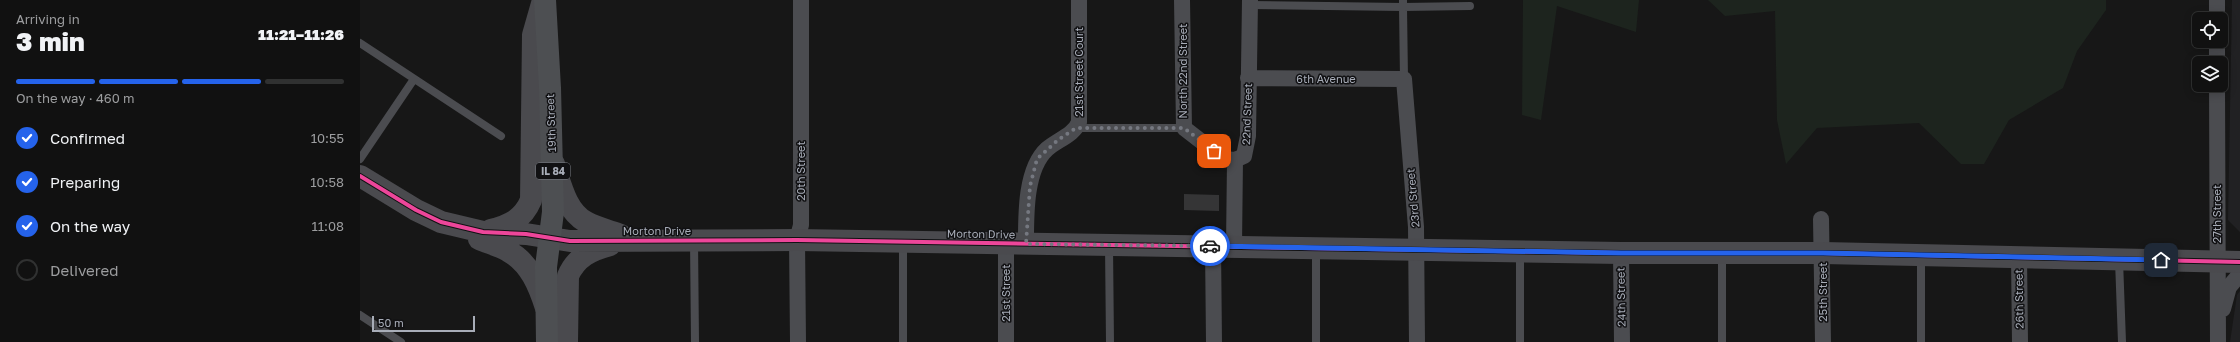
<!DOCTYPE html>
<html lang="en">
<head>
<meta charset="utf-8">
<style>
  :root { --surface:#111; --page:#1e1f1f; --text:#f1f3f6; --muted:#9c9d9f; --line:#303131; --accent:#2563eb }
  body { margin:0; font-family:"Golos Text",sans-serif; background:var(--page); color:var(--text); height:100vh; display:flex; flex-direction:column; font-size:15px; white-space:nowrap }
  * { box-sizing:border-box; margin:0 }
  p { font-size:13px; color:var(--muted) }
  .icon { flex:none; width:22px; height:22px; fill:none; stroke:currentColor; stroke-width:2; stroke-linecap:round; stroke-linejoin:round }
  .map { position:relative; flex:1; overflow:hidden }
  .panel { display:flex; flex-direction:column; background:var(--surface); width:360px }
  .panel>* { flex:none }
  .controls { position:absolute; left:1832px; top:12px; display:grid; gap:8px }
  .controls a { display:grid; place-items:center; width:36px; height:36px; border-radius:6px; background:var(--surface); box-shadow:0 2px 10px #0003,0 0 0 1px var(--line); font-size:20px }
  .scale { position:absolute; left:12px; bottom:10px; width:103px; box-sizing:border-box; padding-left:4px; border:2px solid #a8adb8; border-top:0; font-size:11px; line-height:14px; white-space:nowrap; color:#a8adb8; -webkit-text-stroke:3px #111113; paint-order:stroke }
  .pin { position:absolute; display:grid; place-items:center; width:34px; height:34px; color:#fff; margin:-17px; border-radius:8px; box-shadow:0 2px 6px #0006 }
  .courier { position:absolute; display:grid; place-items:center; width:40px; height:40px; margin:-20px; border:3px solid #2563eb; border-radius:50%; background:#fff; color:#222; box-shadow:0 1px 5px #0007 }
  .headline em { font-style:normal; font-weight:800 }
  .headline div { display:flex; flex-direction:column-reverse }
  .headline { display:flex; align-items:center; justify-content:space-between; height:68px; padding:0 16px }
  h1 { font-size:26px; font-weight:800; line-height:30px }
  .bar { display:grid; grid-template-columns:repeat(4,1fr); gap:6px 4px; align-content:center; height:48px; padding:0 16px }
  .bar i { height:5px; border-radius:3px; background:var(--line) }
  .bar .current { background:var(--accent) }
  .bar p { grid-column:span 4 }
  ol { padding:0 16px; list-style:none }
  li { display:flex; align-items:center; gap:12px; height:44px }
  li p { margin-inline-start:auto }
  li .icon { padding:4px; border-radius:50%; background:var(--accent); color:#fff; stroke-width:4 }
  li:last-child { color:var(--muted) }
  li i { width:22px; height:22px; border:2px solid var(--line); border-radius:50% }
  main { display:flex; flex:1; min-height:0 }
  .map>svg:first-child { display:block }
</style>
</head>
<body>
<main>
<section class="panel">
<div class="headline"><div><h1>3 min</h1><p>Arriving in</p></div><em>11:21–11:26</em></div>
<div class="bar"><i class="current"></i><i class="current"></i><i class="current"></i><i></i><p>On the way · 460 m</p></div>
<ol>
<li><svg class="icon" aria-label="check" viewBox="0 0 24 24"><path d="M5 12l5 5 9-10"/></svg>Confirmed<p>10:55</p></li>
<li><svg class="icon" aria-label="check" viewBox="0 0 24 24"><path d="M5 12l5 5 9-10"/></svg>Preparing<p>10:58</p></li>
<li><svg class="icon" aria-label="check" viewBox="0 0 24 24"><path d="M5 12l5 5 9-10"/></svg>On the way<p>11:08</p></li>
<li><i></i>Delivered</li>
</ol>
</section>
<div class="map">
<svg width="1880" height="342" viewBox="0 0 1880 342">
  <rect width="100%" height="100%" fill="#171717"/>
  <path fill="#212123" d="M1872 0H1880V232L1868 220Z
    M1880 291V342H1870L1877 295Z"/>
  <path fill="#1d241e" d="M1163 0H1279L1276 32 1197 6 1181 120 1162 115Z
    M1348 0H1746V10L1717 51 1703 88 1649 120 1624 164H1601L1559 123 1457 128 1426 164 1417 120 1415 11 1365 16Z"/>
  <path fill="#353536" d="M824 194 859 195V211L824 210Z"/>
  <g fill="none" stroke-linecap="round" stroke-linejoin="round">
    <path stroke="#4b4c50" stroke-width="8" d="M1043 0V7L1110 6
      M890 5 1043 7 1044 79
      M0 43 141 136
      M717 128H824
      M0 159 54 79
      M334 240 335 342
      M543 242V342
      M749 246 750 342
      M1160 252V342
      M1362 253V342
      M1561 257V342
      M1759 260 1762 342
      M0 315 41 342
      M956 342V249"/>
    <path stroke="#4b4c50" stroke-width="16" d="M822 0 824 128 864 159 875 160
      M1857 0V19
      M1857 41V63
      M888 78 1044 79 1056 227 1057 342
      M1857 85 1858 342
      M1461 219 1463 342
      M646 243V342
      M666 244C666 216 665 169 687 149 697 140 714 135 719 122V0
      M853 246 854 342
      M874 246 875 160 884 156 888 136 890 0
      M1261 253 1262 342
      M1659 256 1660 342
      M1863 309 1869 287 1880 274
      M438 342 437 240 441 225V0"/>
    <path stroke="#4a4a4e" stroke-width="22" d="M194 164C201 185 206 211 226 222 237 228 250 231 261 235
      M0 176 56 210 81 222 123 232 166 234 210 241 437 240 1261 253H1463L1880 262
      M131 230C150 225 163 219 171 200L173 35 183 0
      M119 239C128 243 140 246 148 251 170 263 179 286 186 308
      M207 342 208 276C216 257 231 250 250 245"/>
    <path stroke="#4d4f52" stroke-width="22" d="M185 0 190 88 193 212 186 267 187 342"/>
    <defs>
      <path id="cycleway" d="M0 176 56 210 81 222 123 232 166 234 210 241 437 240 1261 253H1463L1880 262"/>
    </defs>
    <use href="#cycleway" stroke="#111113" stroke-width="6"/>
    <use href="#cycleway" stroke="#ed469a" stroke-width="4"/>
  </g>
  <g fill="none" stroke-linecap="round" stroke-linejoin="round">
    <path stroke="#757880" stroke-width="4" stroke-dasharray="0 7.2" d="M850 246 666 244 670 186 677 159 698 140 716 128H824L854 151"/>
    <path stroke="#2563eb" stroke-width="5" d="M850 246 1261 253H1463L1801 260"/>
  </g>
  <g text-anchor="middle" stroke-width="3" stroke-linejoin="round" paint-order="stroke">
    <rect fill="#111113" stroke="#7b7e86" stroke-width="1" x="176" y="163" width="34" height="16" rx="3"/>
    <g font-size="10" font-weight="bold" fill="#a8adb8">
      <text x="193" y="175">IL 84</text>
    </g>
    <g font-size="11" fill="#a8adb8" stroke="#111113">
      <text transform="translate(823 71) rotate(-90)" y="4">North 22nd Street</text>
      <text transform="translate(719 72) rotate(-90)" y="4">21st Street Court</text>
      <text x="966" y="83">6th Avenue</text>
      <text transform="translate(887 114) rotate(-88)" y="4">22nd Street</text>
      <text transform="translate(191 123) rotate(-92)" y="4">19th Street</text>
      <text transform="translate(441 171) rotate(-90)" y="4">20th Street</text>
      <text transform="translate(1053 198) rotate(-95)" y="4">23rd Street</text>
      <text transform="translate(1857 214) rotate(-90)" y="4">27th Street</text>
      <text x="297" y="235">Morton Drive</text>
      <text transform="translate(621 234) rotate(1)" y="4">Morton Drive</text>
      <text transform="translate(1463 292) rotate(-90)" y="4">25th Street</text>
      <text transform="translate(646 293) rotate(-90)" y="4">21st Street</text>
      <text transform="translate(1261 297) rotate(-91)" y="4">24th Street</text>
      <text transform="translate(1659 299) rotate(-91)" y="4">26th Street</text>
    </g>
  </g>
</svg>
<div class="controls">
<a><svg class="icon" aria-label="locate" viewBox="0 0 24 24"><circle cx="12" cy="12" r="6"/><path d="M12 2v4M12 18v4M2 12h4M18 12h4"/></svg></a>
<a><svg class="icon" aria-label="layers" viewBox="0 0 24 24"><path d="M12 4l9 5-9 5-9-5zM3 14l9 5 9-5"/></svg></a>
</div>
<div class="scale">50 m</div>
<div class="pin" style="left:854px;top:151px;background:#ea580c"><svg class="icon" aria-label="bag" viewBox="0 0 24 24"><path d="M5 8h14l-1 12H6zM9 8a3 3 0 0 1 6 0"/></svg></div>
<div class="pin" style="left:1801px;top:260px;background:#1f2937"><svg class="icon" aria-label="home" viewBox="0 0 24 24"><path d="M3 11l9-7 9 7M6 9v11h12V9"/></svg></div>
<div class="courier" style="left:850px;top:246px"><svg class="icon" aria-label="car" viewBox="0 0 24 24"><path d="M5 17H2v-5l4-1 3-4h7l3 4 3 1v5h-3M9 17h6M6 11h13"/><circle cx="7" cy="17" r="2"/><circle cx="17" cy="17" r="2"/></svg></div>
</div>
</main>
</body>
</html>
